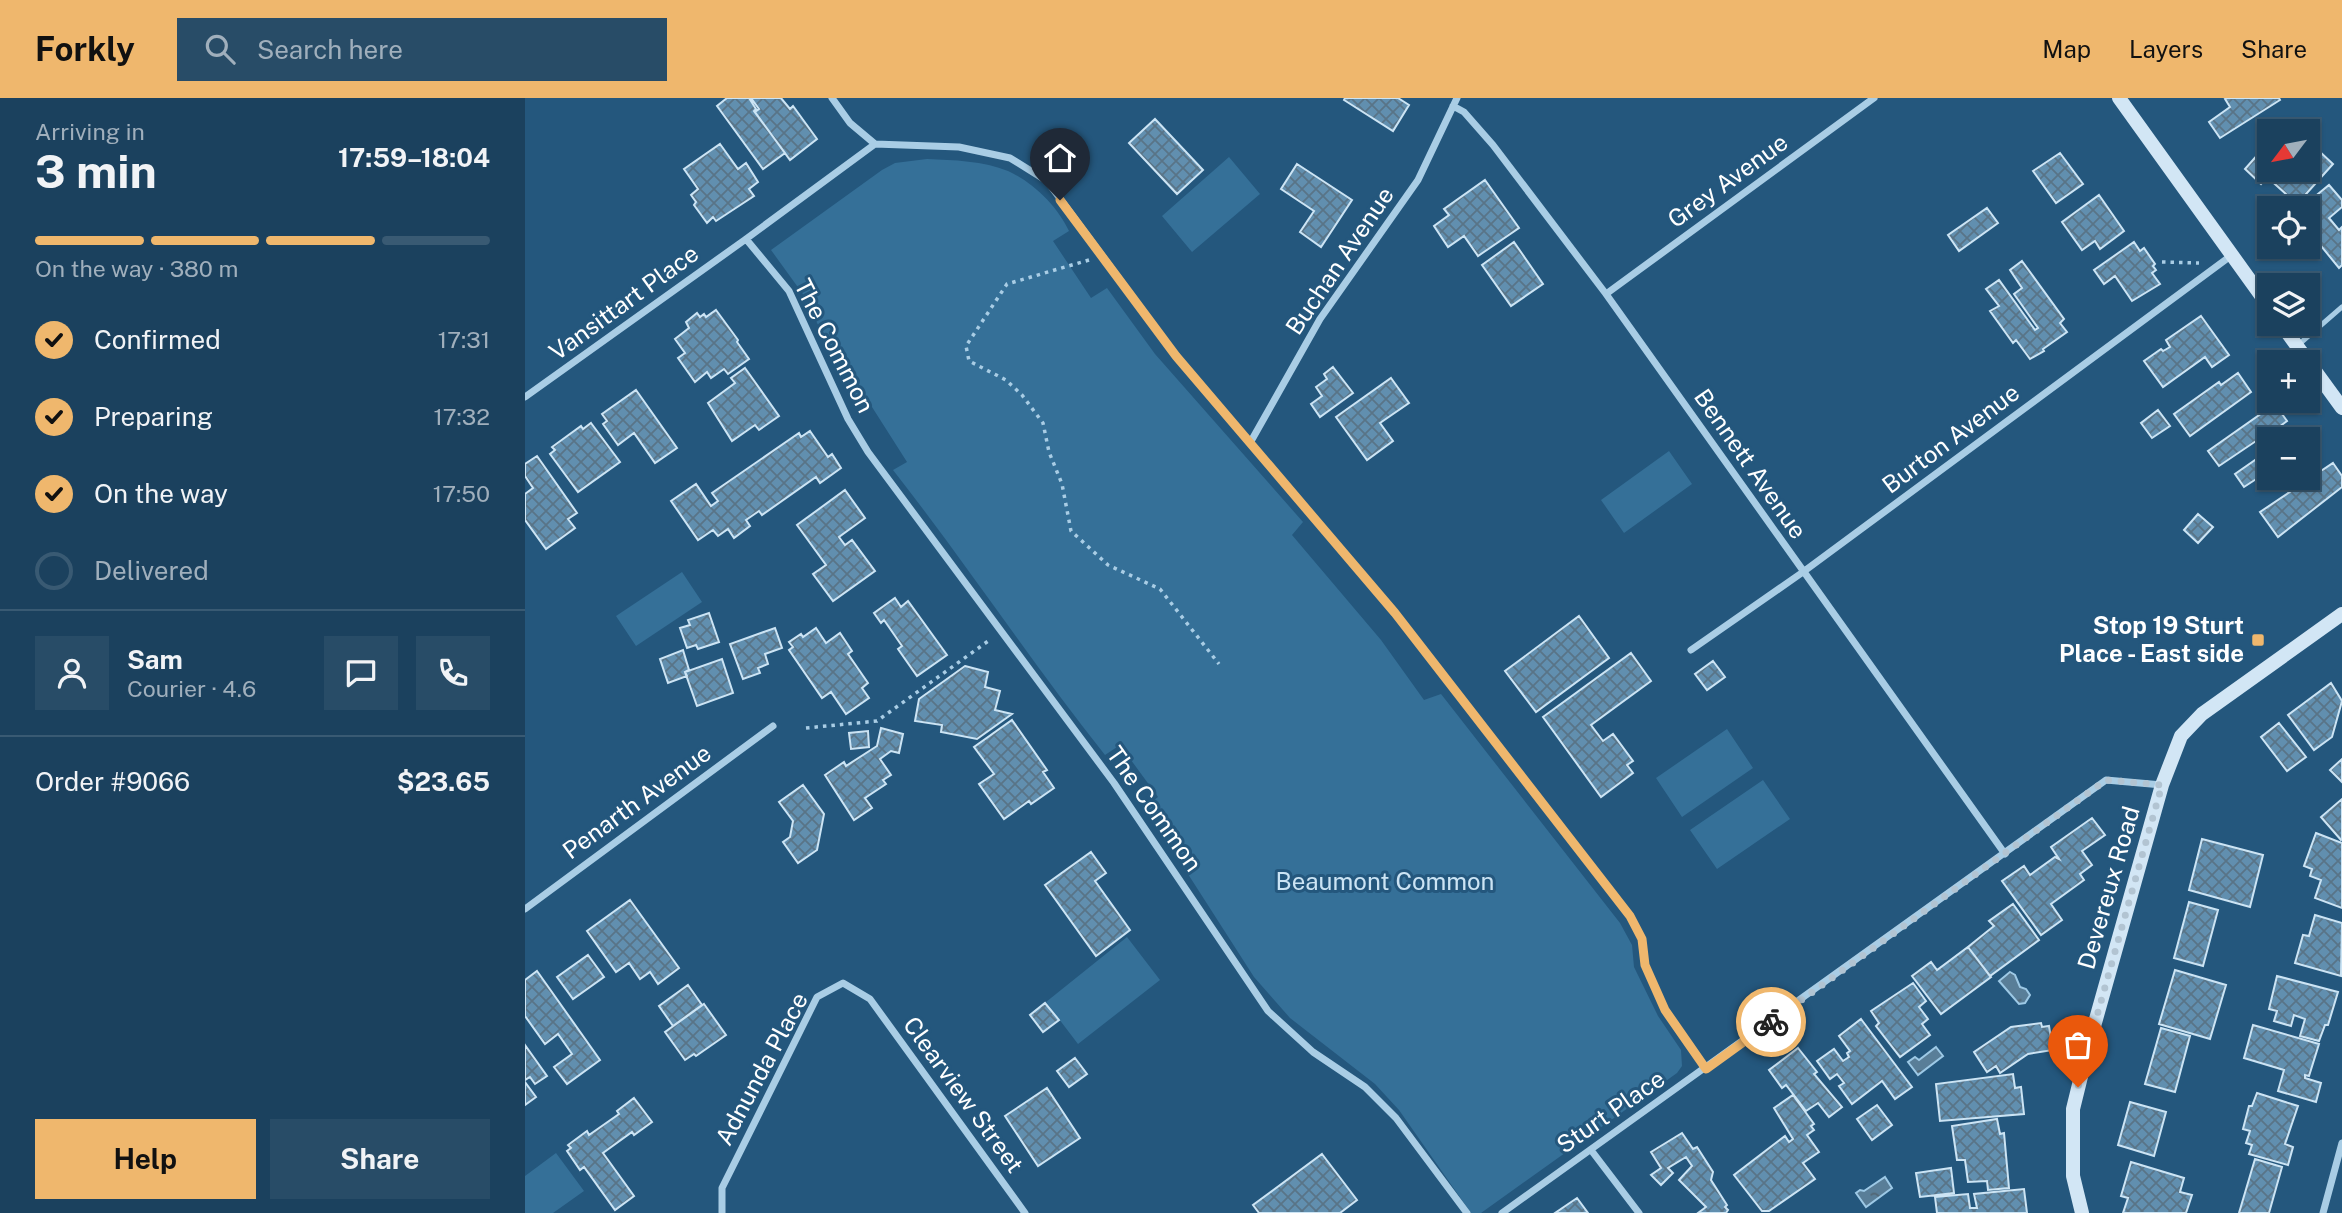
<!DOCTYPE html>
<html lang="en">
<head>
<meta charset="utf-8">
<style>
  :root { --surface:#1b415e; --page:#284c67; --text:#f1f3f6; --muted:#a0afbc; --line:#395a73; --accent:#efb76d }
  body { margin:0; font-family:"Public Sans",sans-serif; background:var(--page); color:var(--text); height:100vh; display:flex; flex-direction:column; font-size:26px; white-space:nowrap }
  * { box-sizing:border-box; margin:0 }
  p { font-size:23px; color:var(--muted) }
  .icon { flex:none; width:38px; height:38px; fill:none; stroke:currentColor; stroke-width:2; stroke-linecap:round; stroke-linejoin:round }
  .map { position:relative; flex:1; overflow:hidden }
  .panel { display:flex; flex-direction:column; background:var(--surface); width:525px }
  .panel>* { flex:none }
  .needle { width:46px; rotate:238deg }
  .buttons { position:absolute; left:1732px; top:21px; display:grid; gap:14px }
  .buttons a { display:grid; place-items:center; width:63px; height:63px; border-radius:0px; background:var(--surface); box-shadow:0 2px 5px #0004,0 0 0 2px var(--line); font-size:35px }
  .pin { position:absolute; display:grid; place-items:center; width:60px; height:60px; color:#fff; margin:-72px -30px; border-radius:50% 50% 50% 0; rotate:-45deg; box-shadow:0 0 7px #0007 }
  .pin .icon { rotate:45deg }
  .courier { position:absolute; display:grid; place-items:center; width:70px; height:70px; margin:-35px; border:5px solid #efb76d; border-radius:50%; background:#fff; color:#222; box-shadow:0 2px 9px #0007 }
  .headline em { font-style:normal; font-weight:700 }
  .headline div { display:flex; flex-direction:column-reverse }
  .headline { display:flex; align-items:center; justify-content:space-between; height:119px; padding:0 35px }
  h1 { font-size:46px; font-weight:700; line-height:52px }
  .bar { display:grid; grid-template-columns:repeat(4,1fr); gap:10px 7px; align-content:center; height:84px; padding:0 35px }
  .bar i { height:9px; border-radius:5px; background:var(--line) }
  .bar .selected { background:var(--accent) }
  .bar p { grid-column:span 4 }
  .line { display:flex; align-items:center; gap:18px; padding:0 35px; border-top:2px solid var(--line) }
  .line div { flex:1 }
  .round { display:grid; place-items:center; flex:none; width:74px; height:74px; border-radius:0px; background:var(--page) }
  ol { padding:0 35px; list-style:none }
  li { display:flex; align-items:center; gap:21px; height:77px }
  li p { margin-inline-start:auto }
  li .icon { padding:7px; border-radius:50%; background:var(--accent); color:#111; stroke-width:4 }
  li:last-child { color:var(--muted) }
  li i { width:38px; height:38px; border:4px solid var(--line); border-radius:50% }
  .cta { display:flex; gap:14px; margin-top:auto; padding:14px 35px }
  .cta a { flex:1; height:80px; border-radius:0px; background:var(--accent); color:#111; font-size:28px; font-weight:700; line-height:80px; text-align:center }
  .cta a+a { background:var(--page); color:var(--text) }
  header { display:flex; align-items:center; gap:42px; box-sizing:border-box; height:98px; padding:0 35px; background:var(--accent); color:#111 }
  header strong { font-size:33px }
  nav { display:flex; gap:38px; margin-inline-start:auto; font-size:24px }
  .search { width:490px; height:63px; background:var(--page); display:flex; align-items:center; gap:18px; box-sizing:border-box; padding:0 24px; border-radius:0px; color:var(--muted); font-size:26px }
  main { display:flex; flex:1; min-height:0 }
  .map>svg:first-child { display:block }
</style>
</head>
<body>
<header>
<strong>Forkly</strong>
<div class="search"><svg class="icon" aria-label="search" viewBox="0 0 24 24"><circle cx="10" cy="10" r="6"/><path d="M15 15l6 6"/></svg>Search here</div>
<nav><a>Map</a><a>Layers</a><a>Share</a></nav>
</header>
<main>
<section class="panel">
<div class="headline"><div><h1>3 min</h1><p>Arriving in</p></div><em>17:59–18:04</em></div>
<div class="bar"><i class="selected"></i><i class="selected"></i><i class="selected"></i><i></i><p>On the way · 380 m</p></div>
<ol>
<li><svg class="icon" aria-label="check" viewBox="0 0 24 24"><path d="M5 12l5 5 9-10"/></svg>Confirmed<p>17:31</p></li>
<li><svg class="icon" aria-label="check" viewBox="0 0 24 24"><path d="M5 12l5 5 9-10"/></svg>Preparing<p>17:32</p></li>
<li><svg class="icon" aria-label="check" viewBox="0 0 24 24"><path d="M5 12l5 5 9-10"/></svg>On the way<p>17:50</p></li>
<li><i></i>Delivered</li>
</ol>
<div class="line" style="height:126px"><a class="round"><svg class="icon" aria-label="person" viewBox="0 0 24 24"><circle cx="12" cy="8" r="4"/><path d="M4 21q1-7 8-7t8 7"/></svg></a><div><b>Sam</b><p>Courier · 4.6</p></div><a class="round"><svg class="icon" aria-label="chat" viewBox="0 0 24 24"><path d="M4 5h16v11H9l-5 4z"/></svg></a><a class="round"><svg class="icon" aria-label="phone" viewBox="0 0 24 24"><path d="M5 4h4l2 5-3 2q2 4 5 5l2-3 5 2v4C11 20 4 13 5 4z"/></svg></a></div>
<div class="line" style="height:91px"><div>Order #9066</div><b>$23.65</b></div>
<div class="cta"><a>Help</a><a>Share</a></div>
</section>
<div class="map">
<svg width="1817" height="1115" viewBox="0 0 1817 1115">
  <defs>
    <pattern id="water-ripples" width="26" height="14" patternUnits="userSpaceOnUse" patternTransform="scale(1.75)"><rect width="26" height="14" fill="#597e98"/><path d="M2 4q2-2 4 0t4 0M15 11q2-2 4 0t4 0" fill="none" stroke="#526572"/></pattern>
    <pattern id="building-cross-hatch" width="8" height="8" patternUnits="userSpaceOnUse" patternTransform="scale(1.75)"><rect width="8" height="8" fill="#618faf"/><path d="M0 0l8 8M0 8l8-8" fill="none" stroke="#597487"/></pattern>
  </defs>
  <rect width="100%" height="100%" fill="#24577d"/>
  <path fill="#357098" d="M704 59 735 96 667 154 637 118Z
    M402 61C428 62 459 63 483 73 508 84 533 109 544 133L528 143 566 200 582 190 630 256 778 424 767 437 856 542 899 602 916 596 1095 825 1107 847 1109 869 1133 918 1156 952 1157 968 1152 975 956 1115H946L874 1012 850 986 765 920 729 879 620 709 633 699 595 647 580 657C506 564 441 465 368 372L382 364 347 309 333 313 280 199 246 152 357 72 370 65Z
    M1144 353 1167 386 1099 435 1076 402Z
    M157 474 177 504 111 548 91 518Z
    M1202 631 1228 670 1157 719 1131 680Z
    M1238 682 1265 721 1192 771 1165 732Z
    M602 839 635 882 553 946 521 904Z
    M31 1055 59 1093 28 1115H0V1078Z"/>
  <path fill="url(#water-ripples)" stroke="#9dc9e6" stroke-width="2" d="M1485 874 1490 877 1495 889 1501 891 1505 897 1500 905 1494 906 1474 883Z
    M1411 949 1418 958 1393 977 1383 964 1390 959 1394 962Z
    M1360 1079 1367 1090 1341 1109 1331 1095 1335 1092 1339 1093Z"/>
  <path fill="url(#building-cross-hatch)" stroke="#cce4f4" stroke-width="2" d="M202 0H224L231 11 229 13 260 55 238 71 192 8Z
    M226 0H256L265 11 268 8 292 41 265 62 230 14 234 11Z
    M820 0H873L884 7 868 33 819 2Z
    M1702 0H1754L1755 2 1695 40 1684 24 1705 9 1700 1Z
    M630 21 678 72 652 96 604 45Z
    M1743 45 1745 72H1783V65L1794 53 1808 66 1772 106 1742 79 1736 86 1720 71Z
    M195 46 213 71 221 65 233 84 224 91 229 98 191 123 188 119 182 125 169 107 171 104 166 97 173 91 159 71Z
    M1535 55 1558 86 1531 105 1508 73Z
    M772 66 827 102 796 149 775 134 789 113 756 91Z
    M960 82 994 130 953 158 939 138 923 149 909 128 924 117 919 111Z
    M1804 87 1817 102V109L1804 120 1814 132 1817 129V167L1814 170 1783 132V110H1776Z
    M1574 97 1599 133 1575 151 1570 143 1557 152 1537 124Z
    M1462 110 1473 125 1434 153 1423 137Z
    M989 144 1018 186 986 208 957 167Z
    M1609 144 1615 153 1619 150 1630 166 1628 168 1631 172 1627 175 1635 186 1607 203 1590 178 1579 186 1569 172Z
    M1497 163 1539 221 1535 225 1542 234 1518 251 1519 253 1505 261 1491 242 1488 245 1465 213 1474 208 1461 191 1474 182 1510 232 1513 230 1489 196 1497 190 1485 172Z
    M191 212 213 242 212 244 224 261 203 276 199 271 186 280 182 274 170 284 153 260 160 255 150 241 164 230 161 224 172 215 175 219 179 216 181 219Z
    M1676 218 1704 257 1687 269 1680 259 1638 289 1619 263 1636 251 1638 253 1645 249 1641 242Z
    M808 269 828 295 795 319 786 306 797 298 791 289 802 281 799 276Z
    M220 270 254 318 234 332 230 327 207 343 183 305 210 285 206 280Z
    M1713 275 1726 294 1665 338 1649 316 1694 284 1696 287Z
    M866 280 884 305 855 325 868 343 842 362 811 319Z
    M111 292 152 350 130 365 109 335 93 347 78 326 82 323 77 316Z
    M1750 306 1762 323 1750 332 1756 341H1745V372L1719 389 1710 376 1740 355 1731 343 1694 368 1683 353Z
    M1633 312 1645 328 1627 340 1616 325Z
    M66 325 95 364 53 394 25 356 30 352 27 349 56 328 58 331Z
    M285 333 303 359 307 356 316 370 295 385 291 379 237 417 234 413 221 422 225 428 209 440 203 431 193 438 188 432 173 442 146 403 171 386 186 408 193 403 187 395 274 335 276 339Z
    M12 358 52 415 43 421 50 430 21 451 0 422V396L8 390 0 378V366Z
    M1808 365 1817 378V389L1753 439 1735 414Z
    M320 392 340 420 314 439 320 447 327 442 350 473 308 503 288 476 301 467 272 427Z
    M1673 416 1688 429 1673 445 1659 432Z
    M370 500 376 509 383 503 422 557 392 578 373 551 377 548 359 522 356 525 349 515Z
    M184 515 194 544 173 551 171 547 162 550 155 530 165 527 163 522Z
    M1054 518 1084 560 1011 614 980 573Z
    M250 530 257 550 240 556 243 566 233 570 235 575 218 581 205 546Z
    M291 530 301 545 315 535 327 553 323 556 343 585 337 590 344 600 321 616 306 594 297 600 264 552 268 549 264 544 276 536 278 539Z
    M158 552 164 572 160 574 162 578 143 585 135 561Z
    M1106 555 1126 583 1066 627 1078 643 1088 636 1108 663 1102 667 1108 675 1076 699 1018 619Z
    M197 561 208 595 172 608 160 574Z
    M1188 563 1200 579 1182 592 1170 576Z
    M440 568 463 574 460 589 475 593 470 612 487 616 452 641 416 634 417 627 390 623 394 601Z
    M1806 585 1817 603 1807 639 1789 652 1763 617Z
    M487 622 522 672 518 674 529 690 506 706 504 703 479 721 454 686 469 676 449 649Z
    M1754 625 1781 659 1762 673 1736 639Z
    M356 630 378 636 374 655 366 653 355 661 366 677 358 682 361 686 340 700 347 710 329 722 300 677 319 664 321 668 352 648Z
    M343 633 344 649 326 651 324 635Z
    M1817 661V684L1805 672Z
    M278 687 299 716 292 752 273 765 258 744 265 739 268 723 254 704Z
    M1817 701V741L1816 742 1796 719Z
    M1567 720 1580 737 1557 753 1567 767 1555 776 1559 782 1526 806 1537 822 1516 837 1477 783 1499 768 1505 777 1530 759 1534 761 1526 749Z
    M1791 735 1817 745V810L1790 800 1796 782 1785 778 1787 771 1779 768Z
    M1677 741 1738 757 1725 809 1664 792Z
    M566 754 581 775 570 783 605 832 571 858 520 787Z
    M105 802 154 870 133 886 125 874 115 881 104 865 91 874 62 833Z
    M1664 804 1693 812 1678 868 1649 860Z
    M1488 806 1514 842 1465 878 1443 849 1469 828 1464 823Z
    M1790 817 1817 825 1816 878 1770 865 1778 837 1784 838Z
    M1443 849 1466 879 1416 916 1387 878 1406 864 1412 872Z
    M63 857 79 879 48 901 32 879Z
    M1650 872 1701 887 1685 941 1634 926Z
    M12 873 75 962 42 986 29 969 47 956 33 936 20 946 0 918V882Z
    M1752 878 1813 894 1803 927H1800L1794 943 1775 938 1780 921 1769 917 1766 928 1749 923 1752 913 1744 911Z
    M1388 885 1401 903 1394 909 1403 921 1397 926 1405 937 1375 959 1351 928 1354 925 1346 913Z
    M163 887 177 907 148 928 134 908Z
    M520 905 534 922 518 934 505 917Z
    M179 906 201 937 171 958 169 956 160 962 140 934Z
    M1336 921 1387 989 1370 1001 1357 983 1327 1006 1314 988 1319 985 1312 976 1305 981 1292 963 1309 951 1318 963 1324 959 1322 955 1325 953 1314 938Z
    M1516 925 1517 929 1524 928 1528 952 1503 956 1475 975 1471 968 1462 974 1449 954 1486 929Z
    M1728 927 1794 946 1784 978 1780 977V980L1796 985 1791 1004 1753 993 1759 972 1719 960Z
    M1636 930 1665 938 1650 994 1620 986Z
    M0 947 22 978 10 986 5 979 0 982Z
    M1273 950 1292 974 1289 976 1317 1009 1304 1019 1293 1005 1281 1013 1261 987 1257 990 1244 972Z
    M550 960 562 976 544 989 532 973Z
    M1488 976 1490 990 1496 989 1499 1016 1415 1023 1411 986Z
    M0 984 11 999 0 1007Z
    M522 990 555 1040 513 1068 480 1018Z
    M1732 995 1773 1008 1760 1046 1768 1049 1763 1067 1724 1056 1727 1047 1721 1045 1725 1033 1718 1031 1724 1008H1727Z
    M1268 997 1289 1026 1286 1028 1289 1032 1282 1037 1294 1054 1278 1065 1290 1081 1244 1113H1237L1209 1077 1260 1038 1264 1044 1268 1041 1249 1010Z
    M109 1000 127 1024 109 1037 107 1034 78 1055 109 1098 90 1112 59 1069 55 1072 42 1053 46 1050 43 1047 62 1033 64 1037 94 1016 92 1013Z
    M1605 1004 1641 1014 1629 1058 1593 1047Z
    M1352 1007 1367 1027 1347 1042 1332 1021Z
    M1472 1021 1475 1036 1479 1035 1484 1090 1463 1092 1462 1083 1443 1084 1440 1062H1432L1427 1028Z
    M1157 1035 1168 1051 1172 1049 1188 1074 1186 1082 1202 1107 1200 1109 1203 1112 1201 1115H1173L1181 1109 1154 1082 1167 1068 1161 1059 1143 1070 1148 1075 1136 1087 1126 1077 1136 1070 1126 1054Z
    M797 1056 832 1102 815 1115H734L728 1107Z
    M1730 1061 1757 1069 1744 1115H1714Z
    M1606 1064 1659 1080 1655 1094 1667 1097 1661 1115H1598L1603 1100 1596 1098Z
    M1426 1070 1429 1095 1395 1099 1391 1075Z
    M1499 1091 1502 1115H1412L1410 1099 1443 1096 1445 1110H1452L1449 1096Z
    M1052 1100 1063 1115H1030Z"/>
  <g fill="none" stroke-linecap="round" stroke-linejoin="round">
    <path stroke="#a9cde5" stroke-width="3.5" stroke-dasharray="3.5 5" stroke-linecap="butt" d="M564 162 482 186 441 248 444 263 481 282 497 297 518 325 524 354 537 386 546 433 583 467 635 491 694 566
      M1637 164 1674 165
      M281 630 352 623 466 541"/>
    <path stroke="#a9cde5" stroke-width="5" d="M1772 248 1817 209"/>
    <path stroke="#a9cde5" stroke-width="7" d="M307 0 325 25 350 46
      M928 8 939 14 968 47 1081 196 1480 756
      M1081 196 1349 0
      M0 299 221 141
      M725 345 795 221 893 82 932 0
      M1166 552 1278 474 1707 157
      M0 811 248 628
      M1066 1052 1114 1115
      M197 1115V1090L292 899 318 885 345 901 500 1115
      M942 1115 871 1020 840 989 788 954 743 913 589 685 343 354 323 321 264 193 221 141 350 46 434 49 485 60 522 83 651 258 870 515 1105 818 1117 841 1120 867 1140 912 1181 971
      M977 1115 1581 682 1637 687
      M1798 1115 1817 1045"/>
    <path stroke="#d2e6f5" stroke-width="14" d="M1594 0 1745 210
      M1756 226 1817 310
      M1557 1115 1548 1078V1011L1564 946 1637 687 1656 638 1677 616 1817 516"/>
  </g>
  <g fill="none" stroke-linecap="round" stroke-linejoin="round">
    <path stroke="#b2c4d2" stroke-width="7" stroke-dasharray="0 12.6" d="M1246 924 1581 682 1637 687 1564 946 1553 989"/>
    <path stroke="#efb76d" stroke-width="9" d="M535 102 651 258 870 515 1105 818 1117 841 1120 867 1140 912 1181 971 1246 924"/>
  </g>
  <rect fill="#efb76d" stroke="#24577d" stroke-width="2.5" x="1726" y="535" width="14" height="14" rx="3.5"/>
  <g text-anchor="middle" stroke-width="6" stroke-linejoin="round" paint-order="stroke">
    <g font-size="24" fill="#fff" stroke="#24577d">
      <text transform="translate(1203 83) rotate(-36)" y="8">Grey Avenue</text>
      <text transform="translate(815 163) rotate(-56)" y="8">Buchan Avenue</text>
      <text transform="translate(99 205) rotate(-36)" y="8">Vansittart Place</text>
      <text transform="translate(309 248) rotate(63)" y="8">The Common</text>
      <text transform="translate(1426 341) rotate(-37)" y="8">Burton Avenue</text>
      <text transform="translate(1225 366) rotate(55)" y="8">Bennett Avenue</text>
      <text transform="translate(112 704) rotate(-36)" y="8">Penarth Avenue</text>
      <text transform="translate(629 711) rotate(55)" y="8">The Common</text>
      <text transform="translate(1584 790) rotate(-74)" y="8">Devereux Road</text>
      <text transform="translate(237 971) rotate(-62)" y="8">Adnunda Place</text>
      <text transform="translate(438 997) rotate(54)" y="8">Clearview Street</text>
      <text transform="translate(1086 1014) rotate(-35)" y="8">Sturt Place</text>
    </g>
    <g font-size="24" font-weight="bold" fill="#fff" stroke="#24577d" text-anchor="end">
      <text x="1719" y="536">Stop 19 Sturt<tspan x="1719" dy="28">Place - East side</tspan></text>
    </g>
    <g font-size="24" fill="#cce4f4" stroke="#24577d">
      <text x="860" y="792">Beaumont Common</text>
    </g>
  </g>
</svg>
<div class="buttons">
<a><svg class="needle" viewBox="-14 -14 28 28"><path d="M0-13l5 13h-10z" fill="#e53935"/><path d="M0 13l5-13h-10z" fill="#a0afbc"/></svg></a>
<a><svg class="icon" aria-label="locate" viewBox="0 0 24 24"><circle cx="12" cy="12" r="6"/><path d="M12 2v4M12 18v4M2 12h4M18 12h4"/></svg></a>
<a><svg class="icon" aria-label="layers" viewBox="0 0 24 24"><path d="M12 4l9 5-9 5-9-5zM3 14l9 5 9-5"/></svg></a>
<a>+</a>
<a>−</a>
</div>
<div class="pin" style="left:1553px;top:989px;background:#ea580c"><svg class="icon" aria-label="bag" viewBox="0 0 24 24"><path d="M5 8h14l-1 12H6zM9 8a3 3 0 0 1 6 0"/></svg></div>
<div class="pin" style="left:535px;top:102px;background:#1f2937"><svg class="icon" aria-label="home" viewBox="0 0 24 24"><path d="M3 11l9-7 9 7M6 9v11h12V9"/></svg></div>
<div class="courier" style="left:1246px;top:924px"><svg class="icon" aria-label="bike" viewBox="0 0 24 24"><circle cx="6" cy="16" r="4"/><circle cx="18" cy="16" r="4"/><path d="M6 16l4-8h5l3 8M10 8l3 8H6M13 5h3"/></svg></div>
</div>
</main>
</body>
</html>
